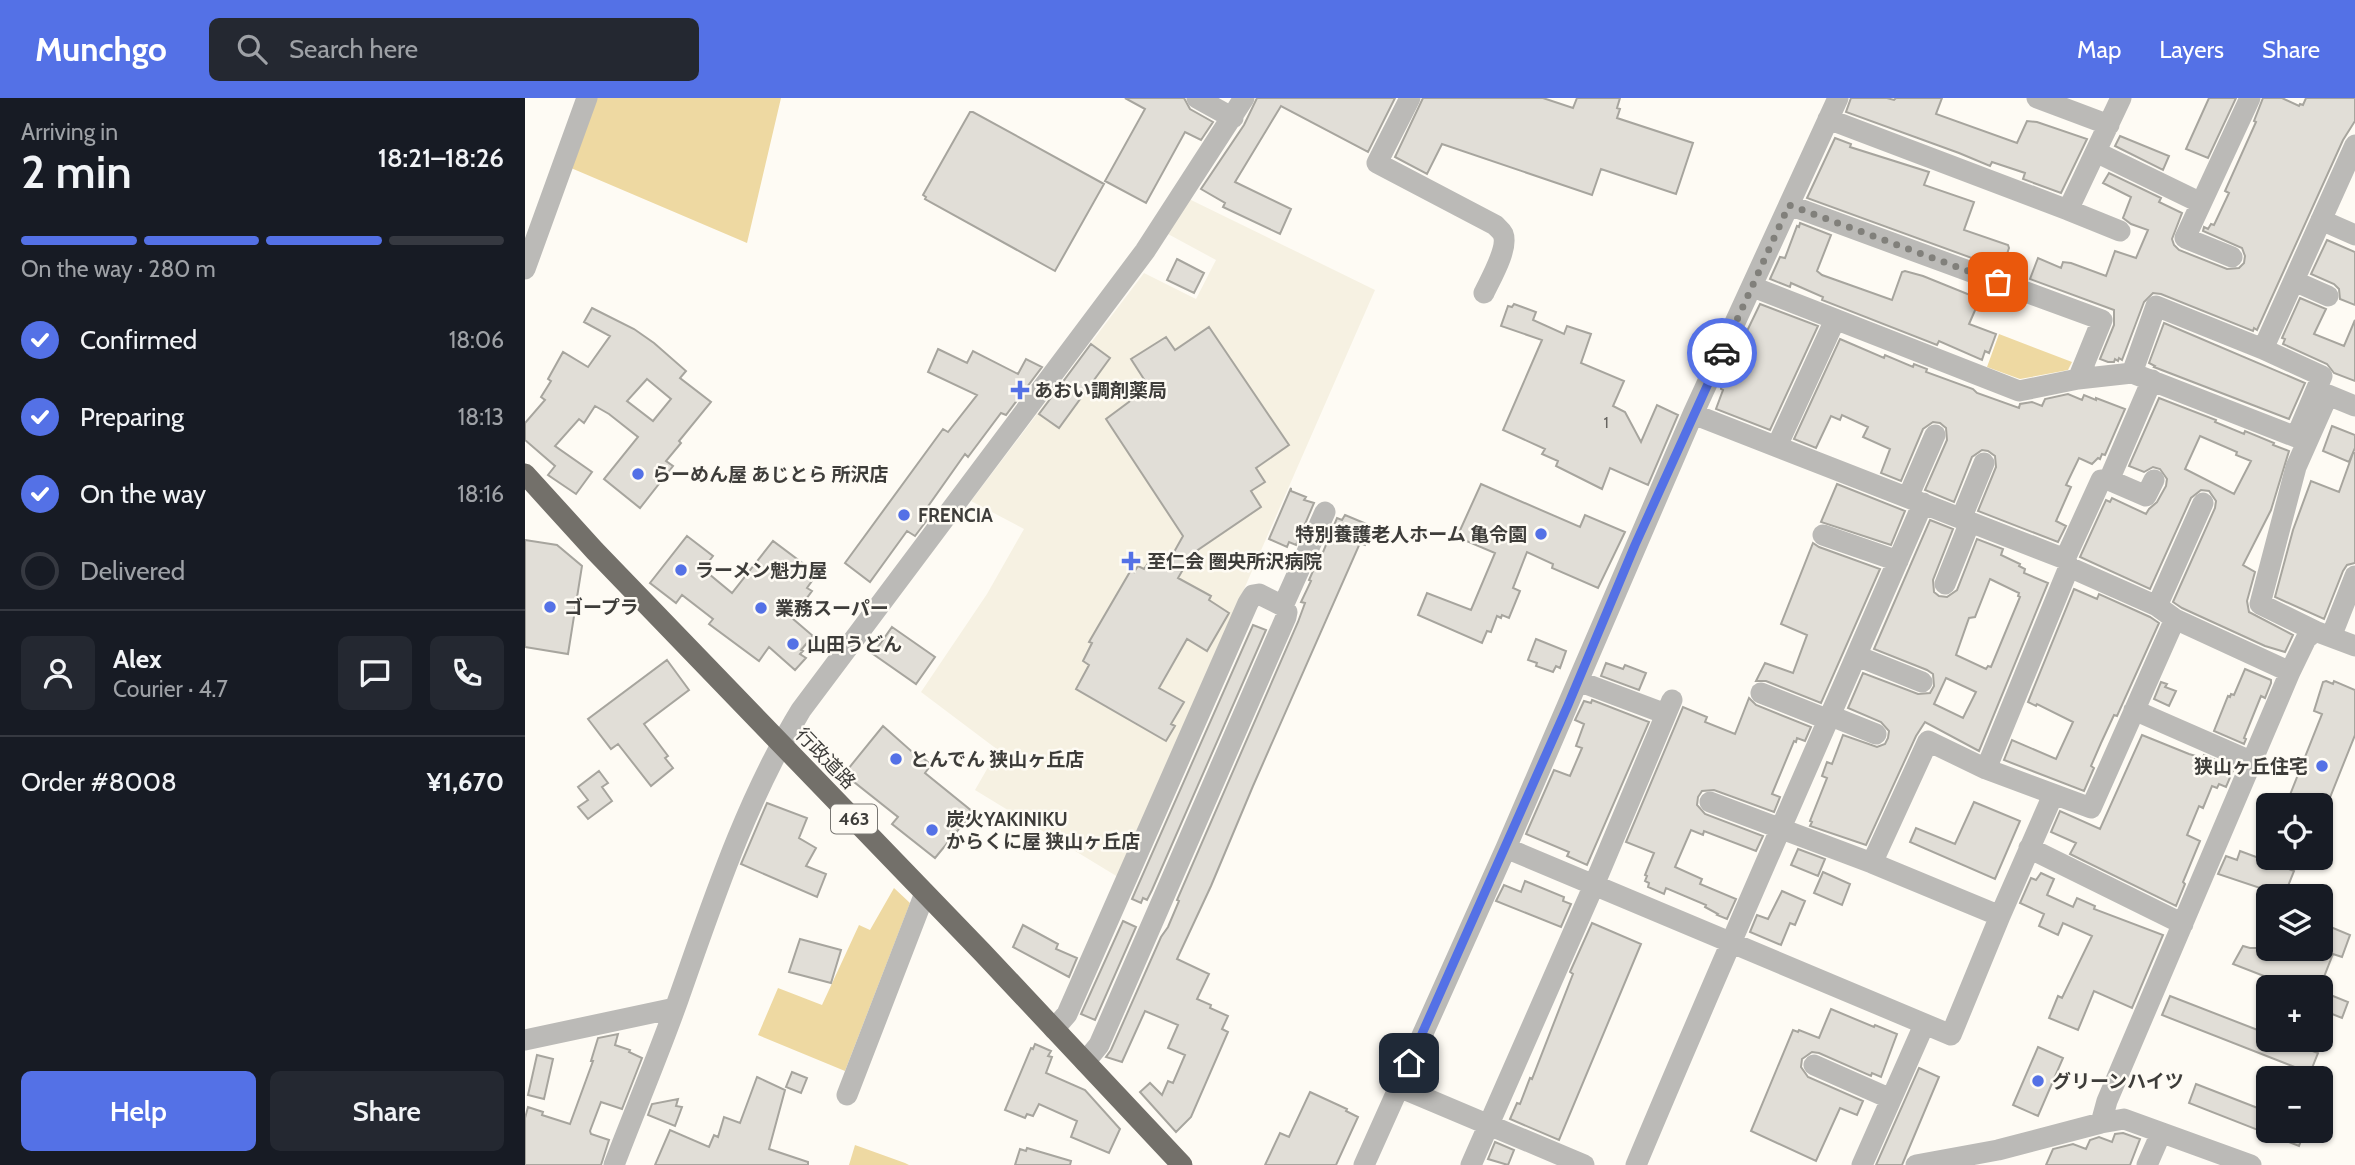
<!DOCTYPE html>
<html lang="en">
<head>
<meta charset="utf-8">
<style>
  :root { --surface:#171b24; --page:#242831; --text:#f1f3f6; --muted:#9ea1a6; --line:#363941; --accent:#5471e6 }
  body { margin:0; font-family:Cabin,"Noto Sans JP",sans-serif; background:var(--page); color:var(--text); height:100vh; display:flex; flex-direction:column; font-size:26px; white-space:nowrap }
  * { box-sizing:border-box; margin:0 }
  p { font-size:23px; color:var(--muted) }
  .icon { flex:none; width:38px; height:38px; fill:none; stroke:currentColor; stroke-width:2; stroke-linecap:round; stroke-linejoin:round }
  .map { position:relative; flex:1; overflow:hidden }
  .sheet { display:flex; flex-direction:column; background:var(--surface); width:525px }
  .sheet>* { flex:none }
  .controls { position:absolute; left:1731px; top:695px; display:grid; gap:14px }
  .controls a { display:grid; place-items:center; width:77px; height:77px; border-radius:10px; background:var(--surface); box-shadow:0 2px 5px #0004; font-size:35px }
  .pin { position:absolute; display:grid; place-items:center; width:60px; height:60px; color:#fff; margin:-30px; border-radius:14px; box-shadow:0 4px 10px #0006 }
  .courier { position:absolute; display:grid; place-items:center; width:70px; height:70px; margin:-35px; border:5px solid #5471e6; border-radius:50%; background:#fff; color:#222; box-shadow:0 2px 9px #0007 }
  .overview em { font-style:normal; font-weight:600 }
  .overview div { display:flex; flex-direction:column-reverse }
  .overview { display:flex; align-items:center; justify-content:space-between; height:119px; padding:0 21px }
  h1 { font-size:46px; font-weight:600; line-height:52px }
  .bar { display:grid; grid-template-columns:repeat(4,1fr); gap:10px 7px; align-content:center; height:84px; padding:0 21px }
  .bar i { height:9px; border-radius:5px; background:var(--line) }
  .bar .current { background:var(--accent) }
  .bar p { grid-column:span 4 }
  .line { display:flex; align-items:center; gap:18px; padding:0 21px; border-top:2px solid var(--line) }
  .line div { flex:1 }
  .round { display:grid; place-items:center; flex:none; width:74px; height:74px; border-radius:10px; background:var(--page) }
  ol { padding:0 21px; list-style:none }
  li { display:flex; align-items:center; gap:21px; height:77px }
  li p { margin-inline-start:auto }
  li .icon { padding:7px; border-radius:50%; background:var(--accent); color:#fff; stroke-width:4 }
  li:last-child { color:var(--muted) }
  li i { width:38px; height:38px; border:4px solid var(--line); border-radius:50% }
  .button { display:flex; gap:14px; margin-top:auto; padding:14px 21px }
  .button a { flex:1; height:80px; border-radius:10px; background:var(--accent); color:#fff; font-size:28px; font-weight:600; line-height:80px; text-align:center }
  .button a+a { background:var(--page); color:var(--text) }
  header { display:flex; align-items:center; gap:42px; box-sizing:border-box; height:98px; padding:0 35px; background:var(--accent); color:#fff }
  header strong { font-size:33px }
  nav { display:flex; gap:38px; margin-inline-start:auto; font-size:24px }
  .search { width:490px; height:63px; background:var(--page); display:flex; align-items:center; gap:18px; box-sizing:border-box; padding:0 24px; border-radius:10px; color:var(--muted); font-size:26px }
  main { display:flex; flex:1; min-height:0 }
  .map>svg:first-child { display:block }
</style>
</head>
<body>
<header>
<strong>Munchgo</strong>
<div class="search"><svg class="icon" aria-label="search" viewBox="0 0 24 24"><circle cx="10" cy="10" r="6"/><path d="M15 15l6 6"/></svg>Search here</div>
<nav><a>Map</a><a>Layers</a><a>Share</a></nav>
</header>
<main>
<section class="sheet">
<div class="overview"><div><h1>2 min</h1><p>Arriving in</p></div><em>18:21–18:26</em></div>
<div class="bar"><i class="current"></i><i class="current"></i><i class="current"></i><i></i><p>On the way · 280 m</p></div>
<ol>
<li><svg class="icon" aria-label="check" viewBox="0 0 24 24"><path d="M5 12l5 5 9-10"/></svg>Confirmed<p>18:06</p></li>
<li><svg class="icon" aria-label="check" viewBox="0 0 24 24"><path d="M5 12l5 5 9-10"/></svg>Preparing<p>18:13</p></li>
<li><svg class="icon" aria-label="check" viewBox="0 0 24 24"><path d="M5 12l5 5 9-10"/></svg>On the way<p>18:16</p></li>
<li><i></i>Delivered</li>
</ol>
<div class="line" style="height:126px"><a class="round"><svg class="icon" aria-label="person" viewBox="0 0 24 24"><circle cx="12" cy="8" r="4"/><path d="M4 21q1-7 8-7t8 7"/></svg></a><div><b>Alex</b><p>Courier · 4.7</p></div><a class="round"><svg class="icon" aria-label="chat" viewBox="0 0 24 24"><path d="M4 5h16v11H9l-5 4z"/></svg></a><a class="round"><svg class="icon" aria-label="phone" viewBox="0 0 24 24"><path d="M5 4h4l2 5-3 2q2 4 5 5l2-3 5 2v4C11 20 4 13 5 4z"/></svg></a></div>
<div class="line" style="height:91px"><div>Order #8008</div><b>¥1,670</b></div>
<div class="button"><a>Help</a><a>Share</a></div>
</section>
<div class="map">
<svg width="1830" height="1067" viewBox="0 0 1830 1067">
  <rect width="100%" height="100%" fill="#fefbf4"/>
  <path fill="#f6f1e2" d="M664 101 850 192 593 779 450 692 473 652 396 594 462 496 499 431 446 403 619 175 671 201 691 162 643 136Z"/>
  <path fill="#eed9a2" d="M72 0H256L222 145 46 70Z
    M1474 236 1547 264 1543 272 1495 281 1462 269Z
    M369 790 385 805 320 973 233 937 253 890 297 907 334 827 345 832Z
    M330 1047 380 1065 384 1067H324Z"/>
  <path fill="#e1ded7" stroke="#a7a59e" stroke-width="2" fill-rule="evenodd" d="M600 0H659L665 11 688 24 676 42 660 34 621 105 580 83 620 11Z
    M732 0H870L843 54 756 8 710 84 766 111 755 136 698 109 700 105 676 91 719 27Z
    M898 0H1018L1048 10 1052 0H1095L1092 10 1095 11 1092 20 1168 45 1151 96 1076 71 1067 97 917 46 902 76 870 59Z
    M1326 0H1362L1369 2 1371 0H1417L1411 16 1492 45 1502 23 1512 24 1562 41 1536 95 1498 81 1500 75 1467 64 1465 68 1434 55 1321 14Z
    M1684 0H1711L1683 60 1661 51Z
    M1738 0H1757L1774 8 1775 6 1778 7 1781 0H1830V23L1818 42 1732 232 1729 230 1728 233 1636 196 1628 195 1619 204 1597 262 1594 260 1593 263 1590 261 1589 264H1583L1575 261 1589 227V212L1505 181 1513 160 1536 170 1538 164 1546 165 1581 178 1590 153 1611 160 1623 132 1606 126 1598 120 1606 99 1578 85 1584 75 1636 100 1634 104 1657 115 1647 141 1649 147 1654 152 1702 171 1714 170 1719 165 1720 158 1717 150 1678 133 1679 129 1683 131 1686 126 1689 127 1704 95 1700 93 1731 24 1729 23Z
    M445 14H448L579 86 530 173 400 101 401 99 398 97Z
    M1595 38 1644 58 1638 72 1590 48Z
    M1310 40 1326 46 1325 49 1404 74 1399 87 1449 104 1439 132 1483 147 1484 150 1477 171 1282 100Z
    M1275 125 1306 137 1292 173 1297 177 1367 202 1377 174 1380 173 1398 178 1455 201 1444 226 1471 236 1464 255 1460 253 1457 262 1414 243 1412 247 1297 202 1298 199 1266 185 1265 189 1245 181 1255 159 1260 160 1272 128 1274 129Z
    M1802 142 1830 154V207L1815 201 1814 191 1809 186 1786 176Z
    M652 161 679 175 669 195 642 182Z
    M1775 200 1801 211 1789 236 1819 248 1830 222V283L1809 275 1802 266 1758 246 1760 241 1757 240Z
    M989 206 1011 214 1008 222 1039 236 1042 228 1066 236 1056 265 1099 283 1088 308 1100 314 1116 344 1132 307 1153 317 1123 387 1085 370 1077 391 1031 368 1033 363 1017 356 1020 351 978 332 1017 242 976 228 983 208 987 209Z
    M1235 206 1293 228 1245 332 1191 311 1198 292 1196 291V287Z
    M67 210 109 231 129 245 161 273 155 280 186 304 154 343 156 345 141 363 148 368 115 410 79 381 113 339 84 316 70 308 59 325 54 321 30 348 67 374 51 396 23 377 30 368 0 342V325L20 302 16 299 26 283 23 281 38 254 63 269 85 238 59 224ZM122 281 146 301 128 323 102 303Z
    M1639 225 1780 285 1764 321 1629 269 1630 268 1624 265Z
    M684 229 764 347 731 370 740 384 726 393 736 409 667 456 653 480 686 498 684 502 704 515 682 553 662 541 634 590 659 604 646 626 650 628 641 643 551 591 564 567 558 563 567 545 564 544 606 472 609 474 613 468 619 471 624 464 639 472 658 438 581 321 624 289 606 261 641 239 650 252Z
    M1315 241 1359 260 1360 257 1388 269 1389 266 1402 271 1401 274 1448 291 1452 295 1494 310 1495 306 1507 304 1517 308 1520 301 1543 296 1557 302 1559 297 1571 302V300L1600 311 1580 357 1577 356 1575 361 1573 360 1567 366 1554 360 1541 387 1546 389 1531 423 1541 428 1533 444 1453 413 1471 369 1470 358 1463 353 1457 352 1447 359 1429 404 1400 392 1422 342 1421 330 1415 325 1408 324 1398 331 1376 383 1356 375 1365 351 1338 339 1343 329 1317 317 1315 322 1306 318 1291 350 1269 341Z
    M566 246 585 260 534 330 514 316Z
    M413 251 442 265 448 253 493 276 501 261 517 269 481 317 476 315 443 359 440 356 399 414 405 418 390 438 382 433 345 484 320 465 418 331 423 334 452 297 403 274Z
    M1634 300 1691 322 1690 324 1719 336 1720 333 1749 345 1748 347 1764 353 1746 412 1718 467 1730 474 1722 503 1724 514 1768 537 1760 554 1740 548 1657 510 1648 504 1690 410 1691 403 1684 393 1676 392 1666 400 1625 491 1555 459 1581 402 1585 404 1587 400 1621 416 1624 411 1632 404 1641 388 1642 381 1635 371 1628 369 1619 374 1604 368ZM1675 338 1712 354 1711 357 1726 363 1709 396 1660 371Z
    M1807 328 1830 337V350L1824 364 1798 353Z
    M1828 355H1830V465L1822 467 1818 473 1799 521 1750 499 1768 432 1786 383 1814 394Z
    M956 386 1055 429 1060 417 1100 434 1073 490 1027 470 1028 466 1002 454 988 490 995 493 984 520 977 517 976 520 972 518 966 534 962 533 957 545 893 517 902 495 946 512 970 455 932 439Z
    M1312 386 1380 413 1366 447 1296 424Z
    M766 390V393L781 399 779 402 789 405 771 447 764 444 762 449 744 441Z
    M820 417 844 427 841 433 845 435 840 447 835 445 728 688 686 788 652 861 684 876 672 901 686 907 685 910 703 918 697 931 703 934 666 1019 651 1034 615 994 625 985 637 997 643 983 648 985 660 957 643 950 653 927 620 913 597 964 581 959 586 952 636 839 643 829 654 803 652 802 773 524 780 505 776 504 786 483 784 482 792 464H794L812 420 817 422Z
    M1405 422 1428 431 1408 482 1409 494 1414 498 1422 499 1432 492 1452 441 1478 451 1476 457 1495 466 1494 468 1500 471 1499 475 1523 485 1454 653 1400 624 1391 638 1341 747 1285 728 1287 724 1285 723 1302 680 1297 678 1302 664 1307 666 1318 637 1352 649 1360 646 1363 640 1364 633 1356 624 1323 610 1338 575 1393 596 1405 595 1409 588 1408 576 1402 572 1349 551ZM1465 481 1494 495 1493 498 1495 499 1466 569 1463 568 1461 571 1431 557 1444 520 1450 519ZM1421 580 1451 594 1438 620 1409 606Z
    M162 438 188 458 178 471 207 495 248 443 292 476 282 490 287 493 267 520 288 538 276 552 278 553 275 556 281 560 270 572 244 549 234 563 184 526 188 521 157 497 151 505 125 485Z
    M0 442 32 447 57 468 43 556 0 549Z
    M1288 445 1294 449 1355 471 1296 605 1241 583H1231L1240 565 1268 575 1282 537 1256 526Z
    M1549 491 1572 501 1574 496 1625 519 1634 525 1592 618 1589 617 1576 645 1566 668 1569 670 1559 693 1479 662 1487 642 1531 661 1548 624 1512 606 1511 608 1503 604Z
    M728 527 741 532 627 792 622 802 618 800 616 805 607 801Z
    M367 529 410 559 391 586 348 556Z
    M1011 541 1041 553 1035 570 1031 568 1028 574 1011 568 1012 565 1003 562Z
    M142 562 164 592 119 626 143 658 140 660 148 670 126 688 93 646 86 651 63 621Z
    M1081 565 1098 571 1100 567 1121 575 1114 592 1076 578Z
    M1720 571 1746 582V585L1740 600 1736 598 1719 640 1721 641 1719 646 1689 633 1703 598 1705 599 1706 596 1709 597Z
    M1801 583 1808 586 1809 583 1830 592V637L1802 707H1761L1797 616 1789 613 1798 584Z
    M1636 584 1642 586 1640 589 1651 593 1644 608 1629 601Z
    M1224 600 1231 607 1286 629 1280 643 1272 640 1271 644 1269 643 1247 696 1255 699 1249 714 1189 692 1177 693 1173 699 1172 707 1180 716 1238 738 1231 753 1179 733 1178 737 1166 732 1150 769 1177 781 1175 786 1211 801 1202 821 1192 817 1193 816 1180 809 1181 807 1141 790 1139 796 1123 789 1124 785 1120 783 1122 778 1120 777 1129 755 1101 744 1158 609 1182 619 1180 624 1210 636Z
    M1067 602 1124 624 1062 767 1042 758 1044 754 1001 736 1029 672 1045 678 1057 650 1051 648 1059 626 1050 622 1059 603 1066 605Z
    M358 628 394 660 396 658 406 667 400 675 448 714 410 760 367 726 373 719 319 676Z
    M1617 637 1664 656 1678 660 1679 657 1709 670 1701 689 1694 686 1692 690 1687 688 1678 710 1674 708 1662 737 1675 743 1658 784 1660 786 1651 808 1545 756 1551 745 1526 734 1535 713 1575 731Z
    M74 673 83 685 77 689 87 703 63 721 53 709 63 702 53 689Z
    M1449 704 1495 723 1470 781 1385 744 1391 730 1430 746Z
    M242 705 282 720 274 740 291 750 281 768 301 776 292 799 216 766Z
    M1273 751 1300 761 1293 778 1266 767Z
    M1715 753 1769 773 1759 798 1693 776 1701 758 1712 762Z
    M1298 774 1325 786 1317 807 1289 795Z
    M1516 775 1529 781 1522 797 1548 809 1552 800 1570 808 1569 811 1638 837 1607 910 1569 893 1553 932 1524 920 1533 898 1537 900 1567 838 1538 825 1533 837 1514 828 1519 816 1495 805 1506 780 1511 782Z
    M1000 783 1039 799 1038 803 1046 806 1036 829 971 803 979 787 996 794Z
    M1257 793 1280 803 1270 827 1265 825 1256 847 1225 834 1232 817 1243 821Z
    M598 823 611 829 570 922 556 916Z
    M1067 825 1116 846 1034 1042 985 1021 992 1005 995 1006 1005 980 1007 981 1048 876 1045 874Z
    M1796 825 1825 837 1817 859 1808 856 1795 889H1767L1708 866 1718 848 1725 850H1796Z
    M498 827 533 846 531 851 552 860 544 879 488 849Z
    M275 841 316 852 306 885 264 874Z
    M1803 896 1823 904 1817 920 1797 912Z
    M1645 898 1743 936V942H1757L1793 955 1785 975 1637 917Z
    M1306 911 1349 929 1350 927 1372 936 1356 979 1347 975 1346 978 1294 955 1287 954 1277 961 1276 969 1283 979 1338 1003 1332 1017 1315 1010 1291 1063 1226 1033 1268 932 1273 934 1274 932 1294 940Z
    M93 936 90 947 105 952 104 954 117 960 97 1011 76 1004 65 1033 66 1036 84 1042 76 1067H0V1020L3 1009 18 1014 17 1017 45 1026 68 963H66L73 940Z
    M510 946 526 953 523 958 527 959 521 975 560 992 595 1031 584 1055 546 1039 552 1023 514 1006 508 1018 502 1016 500 1020 480 1012 506 950 508 951Z
    M1513 949 1538 960 1513 1018 1488 1007Z
    M12 957 28 961 19 1001 3 997Z
    M1394 970 1414 979 1377 1067H1351Z
    M267 974 282 980 276 995 261 989Z
    M232 979 260 992 244 1051 283 1064V1067H130L145 1032 184 1049 189 1037 193 1039 199 1019 215 1025Z
    M1671 986 1743 1014V1032H1780L1774 1048 1664 1005Z
    M785 994 822 1011 821 1013 833 1019 811 1067H740L755 1035 764 1039Z
    M153 1001 151 1008 157 1009 150 1028 123 1017 127 1006Z
    M1598 1035 1615 1041 1605 1067H1521L1528 1051 1548 1046 1561 1051 1565 1042 1574 1039 1587 1044 1590 1036Z
    M970 1044 989 1052 983 1067 963 1061Z
    M502 1050 546 1063 545 1067H490L495 1051 501 1053Z"/>
  <g fill="none" stroke-linecap="round" stroke-linejoin="round">
    <path stroke="#bbbab7" stroke-width="21" d="M672 0 708 20
      M885 0 852 65 970 127C973 130 976 132 978 136 984 150 965 182 959 195
      M1512 0 1584 27
      M1303 21 1543 112 1596 0
      M1571 54 1676 105
      M1264 107 1577 222 1553 281
      M1543 112 1595 133
      M1796 122 1830 137
      M1707 159 1660 140 1725 0
      M0 171 62 0
      M1769 183 1803 198
      M1228 189 1494 293 1553 281 1607 275 1771 339 1797 278 1738 251 1631 208 1607 275
      M1738 251 1830 47
      M1168 316 1540 461 1544 469 1632 508 1650 521 1765 574
      M1252 348 1310 222
      M1584 382 1621 398 1629 382
      M1383 399 1410 337
      M1436 421 1459 365
      M1298 437 1373 463
      M1540 461 1576 382H1584L1627 282
      M1420 486 1445 424
      M1632 508 1678 405
      M1790 533 1735 506 1771 369 1803 297 1830 308
      M1806 539 1830 478
      M1332 558 1397 584
      M1053 583 1141 616
      M1236 595 1304 622
      M1609 612 1728 664
      M1306 618 1351 636
      M1461 671 1544 469
      M1185 704 1347 765 1475 818
      M981 750 1426 937 1475 818 1528 697
      M1504 750 1658 826
      M1347 765 1403 643 1461 671 1566 710 1650 521
      M529 931 542 916 723 505 728 497 734 496 758 508
      M0 942 150 910
      M560 964 574 947 761 519 762 514 758 508 800 414
      M1289 967 1366 1001
      M874 989 1059 1067
      M322 997 400 795
      M1576 1025 1582 1003 1765 574 1781 541 1790 533 1830 548
      M89 1067C110 1012 133 958 153 902 188 803 221 702 276 612L620 153 719 0
      M839 1067 981 750 1168 316 1313 0
      M946 1067 1069 787 1147 602
      M1111 1067C1204 845 1302 626 1398 405
      M1337 1067 1399 927
      M1391 1067 1473 1052 1576 1025 1599 1021 1726 1067
      M1622 1067 1636 1035"/>
    <path stroke="#73706a" stroke-width="21" d="M0 376 70 453 457 854 657 1067"/>
  </g>
  <g fill="none" stroke-linecap="round" stroke-linejoin="round">
    <path stroke="#81807b" stroke-width="7" stroke-dasharray="0 12.6" d="M1197 255 1264 107 1473 184"/>
    <path stroke="#5471e6" stroke-width="9" d="M884 965 1043 607 1110 447 1197 255"/>
  </g>
  <g fill="#5471e6" stroke="#fefbf4" stroke-width="2.5">
    <path d="M491.5 281.5h7v7h7v7h-7v7h-7v-7h-7v-7h7z"/>
    <circle cx="113" cy="376" r="7"/>
    <circle cx="379" cy="417" r="7"/>
    <circle cx="1016" cy="436" r="7"/>
    <path d="M602.5 452.5h7v7h7v7h-7v7h-7v-7h-7v-7h7z"/>
    <circle cx="156" cy="472" r="7"/>
    <circle cx="25" cy="509" r="7"/>
    <circle cx="236" cy="510" r="7"/>
    <circle cx="268" cy="546" r="7"/>
    <circle cx="371" cy="661" r="7"/>
    <circle cx="1797" cy="668" r="7"/>
    <circle cx="407" cy="732" r="7"/>
    <circle cx="1513" cy="983" r="7"/>
  </g>
  <g text-anchor="middle" stroke-width="5" stroke-linejoin="round" paint-order="stroke">
    <g font-size="16" fill="#676561">
      <text x="1081" y="330">1</text>
    </g>
    <rect fill="#fefbf4" stroke="#787672" stroke-width="2" x="306" y="706.5" width="46" height="29" rx="5"/>
    <g font-size="18" font-weight="bold" fill="#3e3d3a">
      <text x="329" y="727">463</text>
    </g>
    <g font-size="19" font-weight="bold" fill="#3e3d3a" stroke="#fefbf4" text-anchor="start">
      <text x="509" y="299">あおい調剤薬局</text>
      <text x="127" y="383">らーめん屋 あじとら 所沢店</text>
      <text x="393" y="424">FRENCIA</text>
      <text x="1002" y="443" text-anchor="end">特別養護老人ホーム 亀令園</text>
      <text x="622" y="470">至仁会 圏央所沢病院</text>
      <text x="170" y="479">ラーメン魁力屋</text>
      <text x="39" y="516">ゴープラ</text>
      <text x="250" y="517">業務スーパー</text>
      <text x="282" y="553">山田うどん</text>
      <text x="385" y="668">とんでん 狭山ヶ丘店</text>
      <text x="1783" y="675" text-anchor="end">狭山ヶ丘住宅</text>
      <text x="421" y="728">炭火YAKINIKU<tspan x="421" dy="22">からくに屋 狭山ヶ丘店</tspan></text>
      <text x="1527" y="990">グリーンハイツ</text>
    </g>
    <g font-size="19" fill="#3e3d3a" stroke="#fefbf4">
      <text transform="translate(301 660) rotate(46)" y="7">行政道路</text>
    </g>
  </g>
</svg>
<div class="controls">
<a><svg class="icon" aria-label="locate" viewBox="0 0 24 24"><circle cx="12" cy="12" r="6"/><path d="M12 2v4M12 18v4M2 12h4M18 12h4"/></svg></a>
<a><svg class="icon" aria-label="layers" viewBox="0 0 24 24"><path d="M12 4l9 5-9 5-9-5zM3 14l9 5 9-5"/></svg></a>
<a>+</a>
<a>−</a>
</div>
<div class="pin" style="left:1473px;top:184px;background:#ea580c"><svg class="icon" aria-label="bag" viewBox="0 0 24 24"><path d="M5 8h14l-1 12H6zM9 8a3 3 0 0 1 6 0"/></svg></div>
<div class="pin" style="left:884px;top:965px;background:#1f2937"><svg class="icon" aria-label="home" viewBox="0 0 24 24"><path d="M3 11l9-7 9 7M6 9v11h12V9"/></svg></div>
<div class="courier" style="left:1197px;top:255px"><svg class="icon" aria-label="car" viewBox="0 0 24 24"><path d="M5 17H2v-5l4-1 3-4h7l3 4 3 1v5h-3M9 17h6M6 11h13"/><circle cx="7" cy="17" r="2"/><circle cx="17" cy="17" r="2"/></svg></div>
</div>
</main>
</body>
</html>
